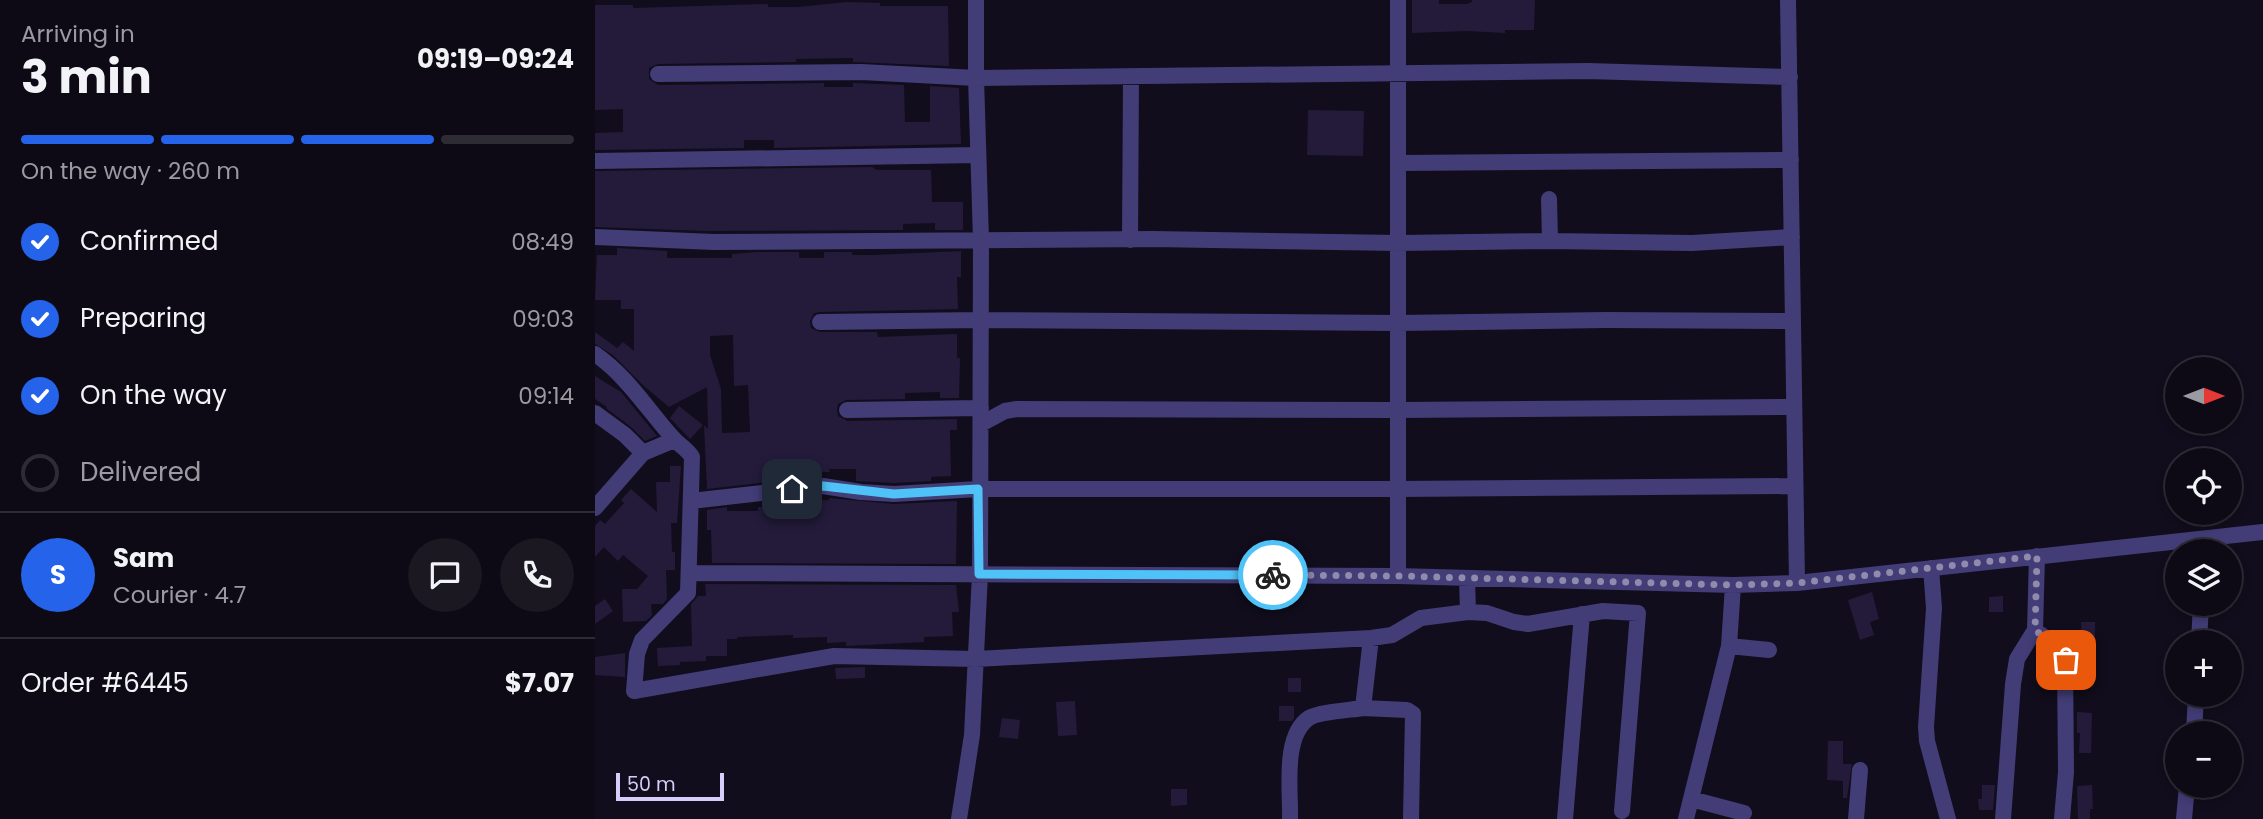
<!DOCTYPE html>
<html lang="en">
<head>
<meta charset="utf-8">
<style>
  :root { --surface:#0d0a15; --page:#1b1822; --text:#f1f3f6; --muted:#9a9aa0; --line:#2d2b34; --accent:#2563eb }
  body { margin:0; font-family:Poppins,sans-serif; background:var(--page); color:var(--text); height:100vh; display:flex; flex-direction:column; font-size:26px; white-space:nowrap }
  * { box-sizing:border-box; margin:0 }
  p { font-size:23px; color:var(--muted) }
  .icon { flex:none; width:38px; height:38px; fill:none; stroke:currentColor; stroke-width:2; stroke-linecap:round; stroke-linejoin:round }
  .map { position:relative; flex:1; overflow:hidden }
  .details { display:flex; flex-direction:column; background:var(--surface); width:595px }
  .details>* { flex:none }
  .needle { width:46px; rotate:90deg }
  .controls { position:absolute; left:1570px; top:357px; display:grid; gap:14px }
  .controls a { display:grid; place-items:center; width:77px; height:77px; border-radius:50%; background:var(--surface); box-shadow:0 4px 10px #0003,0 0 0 2px var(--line); font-size:35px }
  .scale { position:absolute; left:21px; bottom:18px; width:108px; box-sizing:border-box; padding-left:7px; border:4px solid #d5cefa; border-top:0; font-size:19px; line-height:24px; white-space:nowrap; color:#d5cefa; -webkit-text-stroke:5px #110d1c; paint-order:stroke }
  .pin { position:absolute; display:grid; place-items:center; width:60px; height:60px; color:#fff; margin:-30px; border-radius:14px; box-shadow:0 4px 10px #0006 }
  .courier { position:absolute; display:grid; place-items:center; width:70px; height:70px; margin:-35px; border:5px solid #4fc3f7; border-radius:50%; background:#fff; color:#222; box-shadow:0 2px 9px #0007 }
  .summary em { font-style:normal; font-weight:700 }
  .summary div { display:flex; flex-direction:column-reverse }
  .summary { display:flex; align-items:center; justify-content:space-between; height:119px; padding:0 21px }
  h1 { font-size:46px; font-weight:700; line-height:52px }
  .bar { display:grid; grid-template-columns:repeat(4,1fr); gap:10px 7px; align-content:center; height:84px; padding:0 21px }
  .bar i { height:9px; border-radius:5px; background:var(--line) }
  .bar .current { background:var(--accent) }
  .bar p { grid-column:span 4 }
  .line { display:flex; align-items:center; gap:18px; padding:0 21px; border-top:2px solid var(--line) }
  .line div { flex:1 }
  .round { display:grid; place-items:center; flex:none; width:74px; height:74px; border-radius:37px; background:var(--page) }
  ol { padding:0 21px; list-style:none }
  li { display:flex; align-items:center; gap:21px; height:77px }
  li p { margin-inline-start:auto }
  li .icon { padding:7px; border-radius:50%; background:var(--accent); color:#fff; stroke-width:4 }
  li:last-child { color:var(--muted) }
  li i { width:38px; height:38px; border:4px solid var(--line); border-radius:50% }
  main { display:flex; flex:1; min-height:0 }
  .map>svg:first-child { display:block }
</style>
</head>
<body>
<main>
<section class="details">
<div class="summary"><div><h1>3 min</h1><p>Arriving in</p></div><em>09:19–09:24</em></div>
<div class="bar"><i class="current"></i><i class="current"></i><i class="current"></i><i></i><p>On the way · 260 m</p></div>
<ol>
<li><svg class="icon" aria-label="check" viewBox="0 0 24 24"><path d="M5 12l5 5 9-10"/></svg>Confirmed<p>08:49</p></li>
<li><svg class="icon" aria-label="check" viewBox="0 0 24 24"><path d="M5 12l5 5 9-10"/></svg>Preparing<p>09:03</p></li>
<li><svg class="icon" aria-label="check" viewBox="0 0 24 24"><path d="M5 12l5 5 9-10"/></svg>On the way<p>09:14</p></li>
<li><i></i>Delivered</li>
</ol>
<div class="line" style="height:126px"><b class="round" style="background:var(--accent);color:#fff">S</b><div><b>Sam</b><p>Courier · 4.7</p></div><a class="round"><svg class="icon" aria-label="chat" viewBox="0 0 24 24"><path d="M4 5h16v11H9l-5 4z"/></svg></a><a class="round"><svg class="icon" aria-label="phone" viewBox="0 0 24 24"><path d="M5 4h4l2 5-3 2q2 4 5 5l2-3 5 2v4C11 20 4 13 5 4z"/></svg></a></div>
<div class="line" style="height:91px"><div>Order #6445</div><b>$7.07</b></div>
</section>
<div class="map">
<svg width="1668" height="819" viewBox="0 0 1668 819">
  <rect width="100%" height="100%" fill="#110d1c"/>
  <path fill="#241b3b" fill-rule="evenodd" d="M817 0H844V4H872L877 2V0H940L939 30H910V33L872 31 817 33Z
    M252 2 285 3V6H353L354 66 258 62V58L201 59V62L63 64 54 68V79L63 85 229 83V87H258V83L309 85 310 122H335V86L364 88 366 144 179 148V140H149V148L0 150V133L28 132V109L0 110V5H38V8L173 4V7H203Z
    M713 110 769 111 768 156 712 155Z
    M277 167 282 170H336L337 202H368V230H340V223L308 224V230L111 231 0 227V171Z
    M22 248 72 251V258H137V254L162 252H204V258H229V252H257V255H279L366 251V277H362L363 309 225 312 219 313 215 321 216 328 225 332H282L283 337 362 334V358H365L364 398H345V392L310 393V399L251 400 243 404 242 409 243 416 252 421 362 419V430H355L356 476 336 477V481L299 483 261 481V469H234L235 472 182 471V481L112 489 109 425 113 429 112 387 74 407 49 386 18 355 0 344V332L22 348 28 342 39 351V309H26V300H0L2 255H22ZM138 335 139 386 153 385 155 432 127 433 126 389 115 355V336Z
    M0 376 26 392 62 436 50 441 36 427 11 408 12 407 0 399Z
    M84 406 108 425 95 439 75 418Z
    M75 466H86L82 523H76L77 552H80V570H71L72 599 68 604H56L57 615 51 621 28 622 27 589H42L53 576 28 555 23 561 9 547 0 557V526L5 520 10 524 29 503 26 500 36 489 62 512 61 482H75Z
    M234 498 299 504 362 501 361 564 117 563 116 530H112V510L132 507V511H163V507H168V503H214V501L234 500Z
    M110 584 361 585 364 612H357L358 636 329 637V642L251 646V642L232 643V637L198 638V635L142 637V639H132V656H111V661L85 662V665L63 666 62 648 97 646 96 604 103 596H111Z
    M1277 592 1284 619 1275 622 1279 635 1265 640 1253 600Z
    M1408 596V612H1394V597Z
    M10 599 18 611 0 624V606Z
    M1486 622H1500V676H1487Z
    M30 653V677L0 675V657Z
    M270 667V678L241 679 240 668Z
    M693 678H706V692H693Z
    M480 701 482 735 463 736 461 702Z
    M684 706H699V718L697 721H684Z
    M1482 712 1497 713 1496 753H1484L1485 733H1482Z
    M407 718 425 720 423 739 404 737Z
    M1233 741H1248V764H1257L1252 798H1248V781L1232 780Z
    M1387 785H1400L1398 810H1384L1383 799H1387Z
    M1497 785 1498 809H1495V819H1483L1482 786Z
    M576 789H592V805L576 806Z"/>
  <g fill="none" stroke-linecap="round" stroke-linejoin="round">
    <path stroke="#423d77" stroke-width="16" d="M803 0V576
      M1193 0 1202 583
      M63 74 266 72 381 78 993 71 1195 77
      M0 161 383 155
      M803 163 1196 160
      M954 199 955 241
      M0 237 119 242 558 239 803 243 955 241 1097 243 1197 237
      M535 240 536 77
      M225 322 385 320 803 323 1010 320 1198 321
      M0 354C32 376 52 409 78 438 84 445 92 449 97 457L93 593 47 640 42 654 39 691 239 656 381 659 776 638 797 635 826 618 873 612 892 613 919 622 933 624 1008 611 1043 613 1027 811
      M252 410 386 408
      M0 413 30 435 48 453
      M386 424 410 411 422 409 803 410 1199 407
      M96 501 228 486 266 492 299 494 383 489H803L1200 486
      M0 508 48 453 79 440
      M1442 556 1440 630 1457 643 1470 660 1471 772 1467 819
      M1336 568 1339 608 1331 727 1332 741 1353 819
      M95 573 803 576 1138 585 1202 583 1668 532
      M872 578 873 612
      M1604 642 1606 604
      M1134 646 1174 650
      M768 708 812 710 818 714 816 819
      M1599 733 1601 695
      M1096 799 1149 813
      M364 819 377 735 385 574 386 240 381 78V0
      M695 819C696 792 687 736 714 718 723 712 756 710 768 708L776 638
      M970 819 987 614
      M1091 819 1134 646 1138 585
      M1261 819 1265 770
      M1408 819 1418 684 1422 659 1440 630
      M1589 819 1592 786"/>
  </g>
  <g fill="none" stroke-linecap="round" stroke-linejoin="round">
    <path stroke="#908aac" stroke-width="7" stroke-dasharray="0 12.6" d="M678 575 803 576 1138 585 1202 583 1442 556 1440 630 1457 643 1471 660"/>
    <path stroke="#4fc3f7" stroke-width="9" d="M197 489 228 486 299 494 383 489 384 574 678 575"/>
  </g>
</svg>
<div class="controls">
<a><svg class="needle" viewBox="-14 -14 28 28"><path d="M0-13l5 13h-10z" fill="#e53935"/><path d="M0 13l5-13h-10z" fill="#9a9aa0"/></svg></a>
<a><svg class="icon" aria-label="locate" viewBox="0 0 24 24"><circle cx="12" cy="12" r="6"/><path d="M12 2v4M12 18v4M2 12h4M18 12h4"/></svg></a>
<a><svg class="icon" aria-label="layers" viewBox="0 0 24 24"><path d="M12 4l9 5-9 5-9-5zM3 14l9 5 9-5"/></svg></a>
<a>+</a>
<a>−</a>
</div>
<div class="scale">50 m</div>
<div class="pin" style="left:1471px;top:660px;background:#ea580c"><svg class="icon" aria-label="bag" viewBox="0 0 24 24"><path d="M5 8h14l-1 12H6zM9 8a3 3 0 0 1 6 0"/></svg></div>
<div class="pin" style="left:197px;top:489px;background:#1f2937"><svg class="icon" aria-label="home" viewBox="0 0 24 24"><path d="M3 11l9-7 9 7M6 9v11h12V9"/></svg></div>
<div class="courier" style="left:678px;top:575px"><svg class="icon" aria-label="bike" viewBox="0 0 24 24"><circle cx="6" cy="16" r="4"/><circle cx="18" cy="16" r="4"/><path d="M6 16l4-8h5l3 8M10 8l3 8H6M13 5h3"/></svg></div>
</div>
</main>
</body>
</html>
